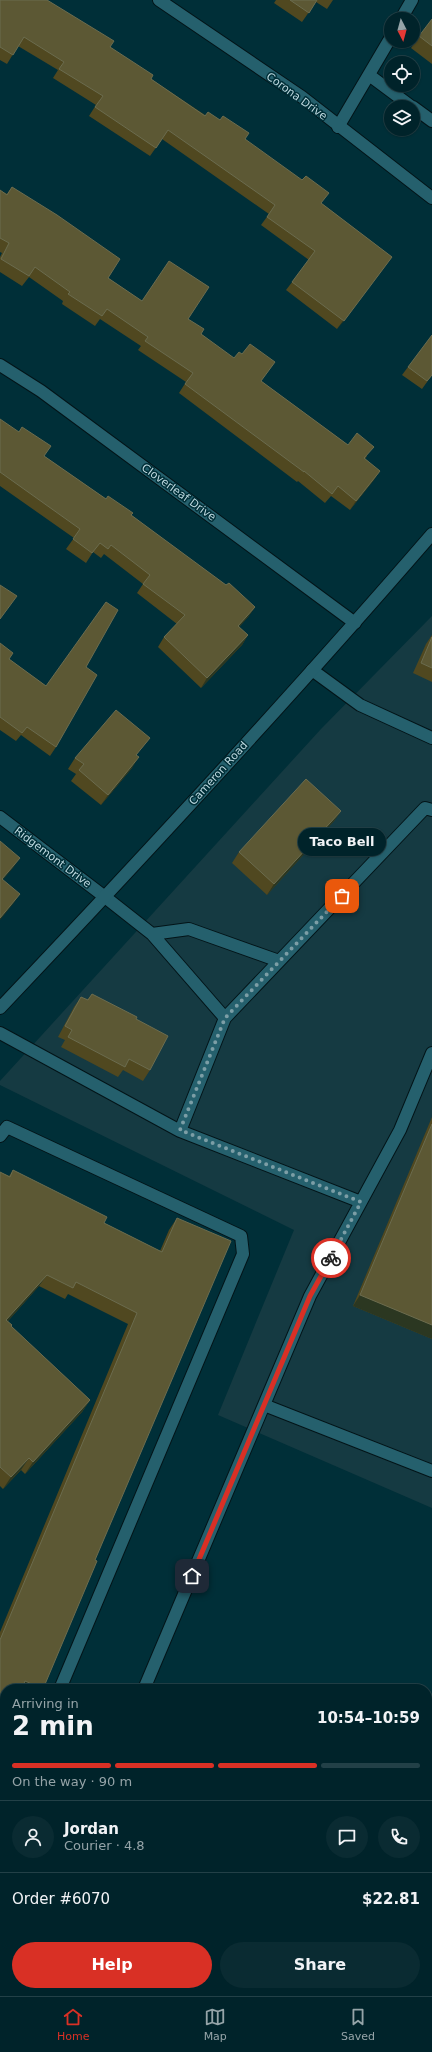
<!DOCTYPE html>
<html lang="en">
<head>
<meta charset="utf-8">
<style>
  :root { --surface:#00232a; --page:#0a2b32; --text:#f1f3f6; --muted:#95a4a8; --line:#224047; --accent:#d93025 }
  body { margin:0; font-family:"DejaVu Sans",sans-serif; background:var(--page); color:var(--text); height:100vh; display:flex; flex-direction:column; font-size:15px; white-space:nowrap }
  * { box-sizing:border-box; margin:0 }
  p { font-size:13px; color:var(--muted) }
  .icon { flex:none; width:22px; height:22px; fill:none; stroke:currentColor; stroke-width:2; stroke-linecap:round; stroke-linejoin:round }
  .map { position:relative; flex:1; overflow:hidden }
  .side { position:absolute; left:0px; top:1684px; width:432px; height:312px; display:flex; flex-direction:column; background:var(--surface); border-radius:16px 16px 0 0; box-shadow:0 1px 3px #0004,0 0 0 1px var(--line) }
  .side>* { flex:none }
  .needle { width:26px; rotate:174deg }
  .fabs { position:absolute; left:384px; top:12px; display:grid; gap:8px }
  .fabs a { display:grid; place-items:center; width:36px; height:36px; border-radius:50%; background:var(--surface); box-shadow:0 1px 3px #0004,0 0 0 1px var(--line); font-size:20px }
  .pin { position:absolute; display:grid; place-items:center; width:34px; height:34px; color:#fff; margin:-17px; border-radius:8px; box-shadow:0 2px 6px #0006 }
  .courier { position:absolute; display:grid; place-items:center; width:40px; height:40px; margin:-20px; border:3px solid #d93025; border-radius:50%; background:#fff; color:#222; box-shadow:0 1px 5px #0007 }
  .bubble { position:absolute; height:28px; border-radius:14px; background:var(--surface); box-shadow:0 1px 3px #0004,0 0 0 1px var(--line); font-size:13px; font-weight:600; line-height:28px; text-align:center }
  .summary em { font-style:normal; font-weight:600 }
  .summary div { display:flex; flex-direction:column-reverse }
  .summary { display:flex; align-items:center; justify-content:space-between; height:68px; padding:0 12px }
  h1 { font-size:26px; font-weight:600; line-height:30px }
  .bar { display:grid; grid-template-columns:repeat(4,1fr); gap:6px 4px; align-content:center; height:48px; padding:0 12px }
  .bar i { height:5px; border-radius:3px; background:var(--line) }
  .bar .active { background:var(--accent) }
  .bar p { grid-column:span 4 }
  .line { display:flex; align-items:center; gap:10px; padding:0 12px; border-top:1px solid var(--line) }
  .line div { flex:1 }
  .round { display:grid; place-items:center; flex:none; width:42px; height:42px; border-radius:21px; background:var(--page) }
  .primary-button { display:flex; gap:8px; margin-top:auto; padding:8px 12px }
  .primary-button a { flex:1; height:46px; border-radius:24px; background:var(--accent); color:#fff; font-size:16px; font-weight:600; line-height:46px; text-align:center }
  .primary-button a+a { background:var(--page); color:var(--text) }
  .menu { display:flex; justify-content:space-around; align-items:center; height:56px; border-top:1px solid var(--line); background:var(--surface); font-size:11px; color:var(--muted) }
  .menu a { display:grid; justify-items:center; gap:2px }
  .menu .active { color:var(--accent) }
  .map>svg:first-child { display:block }
</style>
</head>
<body>
<div class="map">
<svg width="432" height="1996" viewBox="0 0 432 1996">
  <rect width="100%" height="100%" fill="#002f38"/>
  <path fill="#153a42" d="M432 616V1508L218 1415 294 1230 0 1085V1081L321 729Z"/>
  <g fill="none" stroke-linecap="round" stroke-linejoin="round">
    <defs>
      <path id="service" d="M401 19 412 0
        M369 75 412 107
        M413 107 432 121
        M338 127 391 37
        M312 670 360 705 432 738
        M105 897 152 934 225 1018
        M152 934 189 929 279 961
        M0 1033 180 1131 225 1018 425 808 432 810
        M180 1131 361 1202
        M0 1136 7 1127 241 1236 243 1254 60 1689
        M264 1405 432 1471
        M144 1689 310 1296 400 1130 432 1053
        M0 1832 5 1820
        M14 1996 16 1991"/>
      <path id="minor" d="M159 0 302 97 432 198
        M0 365 41 391 355 623
        M0 817 105 897
        M0 1947 5 1949
        M107 1991 119 1996"/>
      <path id="secondary" d="M0 1008C147 853 292 696 432 534"/>
    </defs>
    <use href="#service" stroke="#031418" stroke-width="14"/>
    <use href="#minor" stroke="#031418" stroke-width="14"/>
    <use href="#secondary" stroke="#031418" stroke-width="14"/>
    <use href="#service" stroke="#25606d" stroke-width="12"/>
    <use href="#minor" stroke="#25606d" stroke-width="12"/>
    <use href="#secondary" stroke="#25606d" stroke-width="12"/>
  </g>
  <path fill="#504820" d="M0 0 110 47 151 79 205 115 220 120 223 116 245 139 321 203 392 257 337 329 286 290 309 260 261 225 269 214 162 139 150 156 89 116 96 105 53 78 58 70 18 46 7 64 0 60Z
    M276 0H333L327 9 316 2 302 22 274 3Z
    M432 19V64L411 48Z
    M12 187 108 278 142 301 188 319 201 334 261 381 348 445 367 456 365 459 380 471 373 481 350 510 331 496 325 503 298 481 297 482 179 393 186 382 138 350 141 346 100 319 95 326 62 304 63 301 29 277 22 286 0 272V257L2 253 0 252V190L7 194Z
    M408 367 432 375 422 389 402 375Z
    M0 419 44 456 106 499 131 515 255 607 248 617 239 627 248 635 242 645 201 688 158 647 164 637 177 624 137 593 143 584 104 554 101 558 93 552 86 563 66 549 74 538 0 486Z
    M432 635V682L413 673 426 644Z
    M0 643 9 659 46 686 86 667 56 747 50 756 21 735 16 741 0 730Z
    M150 738 136 755 132 768 101 805 71 781 76 774 68 769 75 758Z
    M341 811 334 821 267 895 232 863 239 852Z
    M92 994 136 1019 150 1070 143 1081 123 1070 118 1077 61 1047 65 1040 58 1037 74 1007 81 997 87 1000Z
    M432 1117V1339L353 1306Z
    M13 1170 104 1223 160 1251 169 1230 177 1218 5 1689 0 1740V1632L128 1324 68 1294 65 1299 39 1286 8 1321 11 1326 90 1400 82 1412 25 1474 21 1470 3 1489 0 1486V1172L9 1176Z
    M432 1781V1991L427 1989V1793Z"/>
  <path fill="#2b3721" d="M392 257 385 266 337 329 344 321Z
    M380 471 373 481 350 510 356 501Z
    M255 607 248 617 232 635 238 626Z
    M248 635 242 645 201 688 207 678Z
    M139 757 132 768 101 805 108 795Z
    M341 811 334 821 267 895 274 884Z
    M20 858 13 868 0 883V882Z
    M20 894 13 904 0 920V918Z
    M47 1275 39 1286 0 1330 6 1320Z
    M360 1295 432 1325V1339L353 1306Z
    M90 1400 82 1412 25 1474 33 1462Z
    M29 1458 21 1470 3 1489 11 1477Z
    M25 1681 43 1689H20Z
    M427 1973 432 1976V1991L427 1989Z"/>
  <path fill="#5c5834" stroke="#6b6c4f" d="M0 0H47L114 41 110 47 153 75 151 79 205 116 208 112 220 120 223 116 249 133 245 139 302 180 306 176 329 193 321 203 392 257 344 321 292 282 315 251 267 217 275 205 168 130 156 148 95 107 103 96 59 69 64 62 24 37 13 55 0 47Z
    M290 0H317L309 13Z
    M432 19V46L419 36Z
    M12 187 57 215 120 259 108 278 142 301 169 261 209 287 188 319 204 329 201 334 234 358 239 352 242 354 250 344 275 362 261 381 348 445 357 433 374 447 364 458 380 471 356 501 338 486 332 494 304 471V472L185 384 193 373 145 341 148 337 107 309 102 316 68 294 70 292 35 267 29 276 1 259 9 243 0 238V190L7 195Z
    M432 335V375L427 381 408 367Z
    M0 419 19 432 22 427 51 446 44 456 106 499 108 496 133 513 131 515 226 585 229 583 255 607 238 626 248 635 207 678 164 637 185 615 143 584 150 575 111 545 108 549 100 543 92 553 73 539 80 529 0 472Z
    M0 585 17 596 0 619Z
    M106 602 118 610 86 667 97 675 56 747 27 727 22 733 0 717V643L13 653 9 659 46 686Z
    M432 637V668L421 663Z
    M116 710 150 738 136 755 139 757 108 795 79 770 84 764 75 758Z
    M306 779 341 811 274 884 239 852Z
    M0 841 20 858 2 879 20 894 0 918Z
    M92 994 137 1017 136 1019 168 1036 150 1070 129 1059 125 1067 68 1037 72 1030 65 1026 81 997 88 1000Z
    M432 1124V1325L360 1295Z
    M13 1170 107 1217 104 1223 162 1252 177 1218 231 1241 95 1560 97 1561 43 1689 25 1681 22 1689H5V1729L0 1740V1640L137 1313 76 1282 73 1288 47 1275 6 1320 12 1325 11 1326 90 1400 33 1462 29 1458 11 1477 0 1467V1172L10 1177Z
    M432 1790V1976L427 1973V1801Z"/>
  <g fill="none" stroke-linecap="round" stroke-linejoin="round">
    <path stroke="#7c9ea6" stroke-width="4" stroke-dasharray="0 7.2" d="M331 1258 361 1202 180 1130 225 1018 342 896"/>
    <path stroke="#d93025" stroke-width="5" d="M192 1576 310 1296 331 1258"/>
  </g>
  <g text-anchor="middle" stroke-width="3" stroke-linejoin="round" paint-order="stroke">
    <g font-size="11" fill="#bedae1" stroke="#002f38">
      <text transform="translate(297 96) rotate(36)" y="4">Corona Drive</text>
      <text transform="translate(179 492) rotate(36)" y="4">Cloverleaf Drive</text>
      <text transform="translate(218 773) rotate(-48)" y="4">Cameron Road</text>
      <text transform="translate(53 857) rotate(37)" y="4">Ridgemont Drive</text>
    </g>
  </g>
</svg>
<div class="fabs">
<a><svg class="needle" viewBox="-14 -14 28 28"><path d="M0-13l5 13h-10z" fill="#e53935"/><path d="M0 13l5-13h-10z" fill="#95a4a8"/></svg></a>
<a><svg class="icon" aria-label="locate" viewBox="0 0 24 24"><circle cx="12" cy="12" r="6"/><path d="M12 2v4M12 18v4M2 12h4M18 12h4"/></svg></a>
<a><svg class="icon" aria-label="layers" viewBox="0 0 24 24"><path d="M12 4l9 5-9 5-9-5zM3 14l9 5 9-5"/></svg></a>
</div>
<div class="pin" style="left:342px;top:896px;background:#ea580c"><svg class="icon" aria-label="bag" viewBox="0 0 24 24"><path d="M5 8h14l-1 12H6zM9 8a3 3 0 0 1 6 0"/></svg></div>
<div class="pin" style="left:192px;top:1576px;background:#1f2937"><svg class="icon" aria-label="home" viewBox="0 0 24 24"><path d="M3 11l9-7 9 7M6 9v11h12V9"/></svg></div>
<div class="courier" style="left:331px;top:1258px"><svg class="icon" aria-label="bike" viewBox="0 0 24 24"><circle cx="6" cy="16" r="4"/><circle cx="18" cy="16" r="4"/><path d="M6 16l4-8h5l3 8M10 8l3 8H6M13 5h3"/></svg></div>
<div class="bubble" style="left:298px;top:828px;width:88px">Taco Bell</div>
<section class="side">
<div class="summary"><div><h1>2 min</h1><p>Arriving in</p></div><em>10:54–10:59</em></div>
<div class="bar"><i class="active"></i><i class="active"></i><i class="active"></i><i></i><p>On the way · 90 m</p></div>
<div class="line" style="height:72px"><a class="round"><svg class="icon" aria-label="person" viewBox="0 0 24 24"><circle cx="12" cy="8" r="4"/><path d="M4 21q1-7 8-7t8 7"/></svg></a><div><b>Jordan</b><p>Courier · 4.8</p></div><a class="round"><svg class="icon" aria-label="chat" viewBox="0 0 24 24"><path d="M4 5h16v11H9l-5 4z"/></svg></a><a class="round"><svg class="icon" aria-label="phone" viewBox="0 0 24 24"><path d="M5 4h4l2 5-3 2q2 4 5 5l2-3 5 2v4C11 20 4 13 5 4z"/></svg></a></div>
<div class="line" style="height:52px"><div>Order #6070</div><b>$22.81</b></div>
<div class="primary-button"><a>Help</a><a>Share</a></div>
</section>
</div>
<nav class="menu">
<a class="active"><svg class="icon" aria-label="home" viewBox="0 0 24 24"><path d="M3 11l9-7 9 7M6 9v11h12V9"/></svg>Home</a>
<a><svg class="icon" aria-label="map" viewBox="0 0 24 24"><path d="M3 6l6-2 6 2 6-2v14l-6 2-6-2-6 2zM9 4v14M15 6v14"/></svg>Map</a>
<a><svg class="icon" aria-label="saved" viewBox="0 0 24 24"><path d="M7 4h10v16l-5-4-5 4z"/></svg>Saved</a>
</nav>
</body>
</html>
